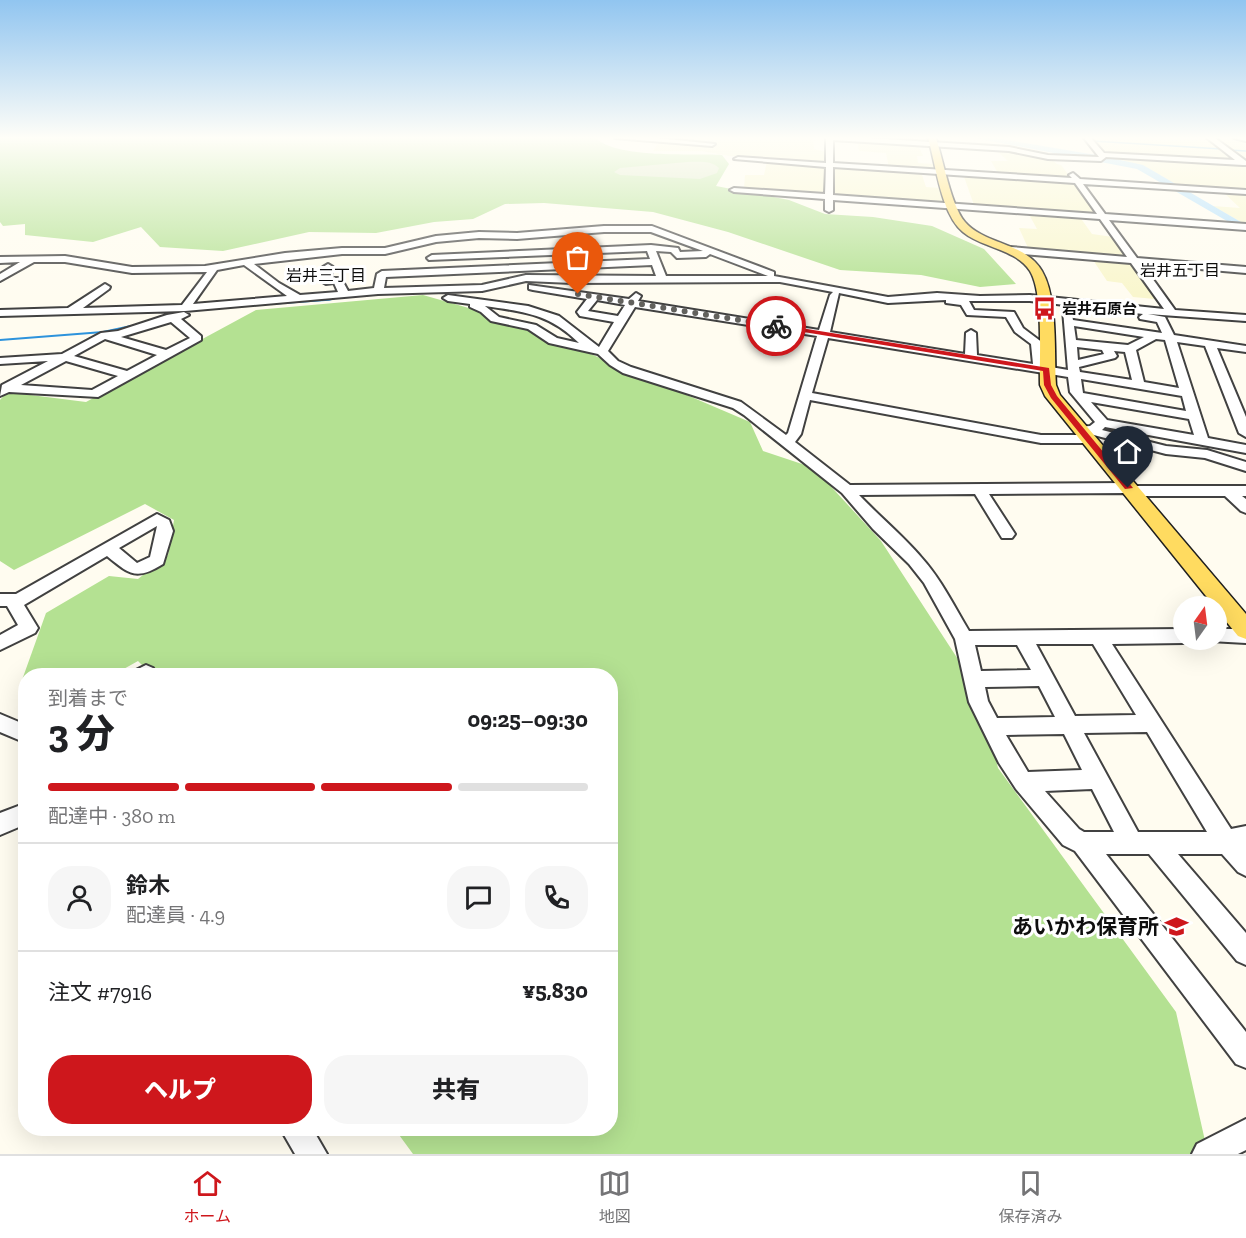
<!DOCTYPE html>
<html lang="ja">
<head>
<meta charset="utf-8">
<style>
  :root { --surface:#fff; --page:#f6f6f6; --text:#202124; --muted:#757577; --line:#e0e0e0; --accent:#ce171c }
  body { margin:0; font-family:"Zilla Slab","Noto Sans JP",serif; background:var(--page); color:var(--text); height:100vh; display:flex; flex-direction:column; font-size:22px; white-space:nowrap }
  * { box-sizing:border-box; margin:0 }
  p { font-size:20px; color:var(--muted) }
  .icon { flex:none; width:33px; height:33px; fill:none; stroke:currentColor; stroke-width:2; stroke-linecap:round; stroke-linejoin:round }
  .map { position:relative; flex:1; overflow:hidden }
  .panel { position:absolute; left:18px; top:668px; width:600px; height:468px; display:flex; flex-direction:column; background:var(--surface); border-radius:24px; box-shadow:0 6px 24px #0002 }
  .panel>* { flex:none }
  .needle { width:39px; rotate:14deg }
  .fabs { position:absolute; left:1173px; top:596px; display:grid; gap:12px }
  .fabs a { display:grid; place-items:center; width:54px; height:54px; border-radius:50%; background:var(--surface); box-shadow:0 6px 24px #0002; font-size:30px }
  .pin { position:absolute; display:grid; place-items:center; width:51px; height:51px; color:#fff; margin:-62px -26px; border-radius:50% 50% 50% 0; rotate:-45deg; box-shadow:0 0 6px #0007 }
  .pin .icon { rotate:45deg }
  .courier { position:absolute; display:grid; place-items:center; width:60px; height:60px; margin:-30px; border:4px solid #ce171c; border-radius:50%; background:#fff; color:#222; box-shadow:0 2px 8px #0007 }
  .overview em { font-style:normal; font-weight:800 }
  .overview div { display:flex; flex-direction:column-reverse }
  .overview { display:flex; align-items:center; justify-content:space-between; height:102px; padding:0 30px }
  h1 { font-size:39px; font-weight:800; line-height:45px }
  .bar { display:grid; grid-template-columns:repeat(4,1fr); gap:9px 6px; align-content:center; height:72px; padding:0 30px }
  .bar i { height:8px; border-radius:4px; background:var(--line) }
  .bar .on { background:var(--accent) }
  .bar p { grid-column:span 4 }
  .line { display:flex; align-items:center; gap:15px; padding:0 30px; border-top:2px solid var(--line) }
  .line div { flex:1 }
  .round { display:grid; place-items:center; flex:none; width:63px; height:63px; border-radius:24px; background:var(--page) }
  .primary-button { display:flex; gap:12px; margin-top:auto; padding:12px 30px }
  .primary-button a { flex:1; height:69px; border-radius:24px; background:var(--accent); color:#fff; font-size:24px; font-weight:800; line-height:69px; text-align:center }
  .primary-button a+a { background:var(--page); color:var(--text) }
  .tab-bar { display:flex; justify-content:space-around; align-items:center; height:84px; border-top:2px solid var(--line); background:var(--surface); font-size:16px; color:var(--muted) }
  .tab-bar a { display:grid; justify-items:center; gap:3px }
  .tab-bar .on { color:var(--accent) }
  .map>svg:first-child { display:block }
</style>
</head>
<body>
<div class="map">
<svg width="1246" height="1154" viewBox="0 0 1246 1154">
  <rect width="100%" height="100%" fill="#fffcf0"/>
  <path fill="#f9f6cc" d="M667 138H813L814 149 826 152V163L730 156 701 151H653L661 139Z
    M857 138H893L894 142 918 144 923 156H917L918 163 933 164 936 170 920 169 926 187 940 188 944 202 744 189 745 175H764L767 161 889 168 886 153 859 151Z
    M1092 138 1246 139V225L1213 206 1240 208 1222 191 1182 188 1149 169 1108 157Z
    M995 149 1050 158 1057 164 1061 165 1098 214 1077 213 1092 234 1113 237 1155 299 1133 297 1122 283 1107 281 1089 254 1029 250 1019 228 1037 229 1026 209 974 205 963 174 999 175 991 161H1008Z"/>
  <path fill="#b4e192" d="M0 138H596C617 159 691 153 722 155L729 164 716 186 789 200 825 214 873 217 932 226 984 249 1016 284 980 287 921 275 840 270 728 232 653 212 544 203 505 204 473 219 434 222 376 233 309 232 223 251 160 247 141 227 93 242 25 235V224L3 226 0 222Z
    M423 295 511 320 750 422 763 451 814 468 881 541 980 693 998 768 1176 1012 1208 1154H413L394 1128H610V675H152L138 661 113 675H26L25 681 22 680 46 613 109 576 138 579 168 555 174 520 145 504 14 570 0 561V400L7 392 86 402 256 310Z"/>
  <path fill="#d7e4be" d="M687 162C698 162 711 160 719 168L717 173 700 179 620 175 614 172 620 168Z"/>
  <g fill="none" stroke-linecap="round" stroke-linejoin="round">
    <path stroke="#2d93dc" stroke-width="1.5" d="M1094 143 1093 141 1222 149
      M1229 150 1246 151
      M528 281 591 283
      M705 282H768
      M774 282 788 284
      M624 283 678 282
      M368 295 388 294
      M857 297 883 302
      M976 301H1011
      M245 306 329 300 340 297
      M1113 311 1146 314
      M1152 315 1208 318
      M1224 319 1246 322
      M126 328 185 311"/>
    <path stroke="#2d93dc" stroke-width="2" d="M0 340 103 332 131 326"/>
    <path fill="#aedefd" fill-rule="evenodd" d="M975 138H996L1102 156 1143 165 1246 225V232L1137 169Z"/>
    <defs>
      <path id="minor" d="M615 138H657L715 144 712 146Z
        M826 138H869L1009 147 1048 155 1099 157 1084 138H1091L1104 153 1235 160 1207 138H1215L1246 161V165H1243L1106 157 1101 161 1048 159 1009 151 833 140V163L1072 178 1069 175 1073 173 1080 179 1246 190V194L1083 184 1105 214 1246 224V230L1109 220 1137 258 1246 267V273L1142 264 1175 310 1246 315V321L1148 314 1165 317 1174 335 1246 346V352L1217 348 1246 417V437L1239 433 1205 346 1177 342 1208 438 1246 445V453L1105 427 1102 430 1166 446 1207 450 1246 462V471L1205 458 1166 454 1090 434 1076 433 1074 430 1076 427 1090 426 1095 422 1070 392 1068 377 828 338 812 393 1041 435H1088L1095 439 1088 443H1041L810 400 801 434 795 442 850 485 1128 483 1134 486H1246V496H1242L1246 499V513L1241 511 1225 496H1131L1125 493 989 494 1015 534 1012 538H1002L975 494 859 495C879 516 902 535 921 557 941 579 954 606 969 631L1184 629V639H1191L1184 643 1112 644 1231 829 1246 826V876L1238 872 1222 854H1178L1246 933V965L1237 961 1149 854H1106L1246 1032V1068L1236 1064 1075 851 1063 845 1016 789 999 763 969 702 955 639 924 583 909 564 873 529 842 493 744 415 733 408 623 373 610 365 598 354 549 343 528 329 491 321 481 312 470 307V304L448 301 443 298 448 295 528 306 559 316 599 347 614 322 580 316 577 312 587 299 533 290 529 289V285L629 299 636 293 641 296 638 301 819 330 830 295 833 292 780 282 572 283 526 281 482 291 378 294 185 311 0 316V310L68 308 105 284 110 287 109 289 83 308 182 305 207 272 132 273 65 262H34L0 281V274L20 262 0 263V257L65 256 132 267 205 266 285 253 342 248H385L436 236 479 232 517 233 604 226H652L774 272V276L888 297 937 293 980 296 1030 295 1164 309 1131 263 1011 253 1006 250 1011 247 1127 257 1100 219 833 200V210L829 212 825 210V199L734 192 730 190 734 188 825 194 826 167 734 159 738 157 826 163ZM833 167 1075 183 1097 214 833 195ZM604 232H651L703 251 680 252 678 248 651 245 432 255 427 258 429 260 647 251 650 259 382 271 377 274 374 288 348 291 341 278H331L333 267 328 264 323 267 321 281 326 284 334 283 338 292 300 295 279 283 254 264 342 254H385L436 242 479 238 517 239ZM656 251 671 252 677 258 706 257 710 254 768 276H666ZM244 265 287 296 193 304 217 270ZM652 265 656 276 526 275 482 285 384 288 386 277ZM839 293 888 303 946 300V303L961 305 967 315 1006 317 1015 332 1031 344 1033 364 977 355 976 333 971 330 966 333 965 354 830 332ZM597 300 625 305 618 316 588 311ZM969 301H1030L1143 314 1139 317 1140 319 1157 322 1162 333 1073 320 1071 310H1063L1068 370 1045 366 1043 343 1023 328 1014 312 974 310ZM485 306C525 312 550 314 579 343L557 338 536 325 499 317ZM635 307 817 336 788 433 786 435 741 402 631 367 618 361 608 351ZM1074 326 1144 337 1128 345 1076 340ZM1156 339 1165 340 1179 388 1144 382 1136 350ZM1077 347 1102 350 1104 354 1078 360ZM1114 351 1125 352 1132 380 1080 372 1079 367 1115 358 1117 356ZM1081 379 1182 396 1186 411 1083 393ZM1091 402 1189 419 1194 435 1107 420ZM1036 644H1093L1136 715 1075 716ZM975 645H1017L1031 670 981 671ZM1039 686 1055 717 997 718 988 701 985 687ZM1147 732 1207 832H1138L1084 733ZM1064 734 1082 770 1028 772 1006 735ZM1092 789 1114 832H1084L1079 829 1045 791Z
        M1234 138H1246V141Z
        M184 312 189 315 181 319 201 336V340L98 397 9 392 0 396 2 385 48 361 0 364V358L62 354 101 333 118 331 167 315ZM171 322 190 338 166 350 121 337ZM105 339 157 355 127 371 74 356ZM66 361 118 376 92 390 21 385Z
        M157 514 169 520 173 531 163 564C136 581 129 574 107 556L24 605 38 628 35 633 0 650V635L18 625 7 606H0V594H16ZM157 526 150 557 137 563 119 548Z
        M1216 629H1246V643L1210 641 1209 639H1216Z
        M146 665 153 668 157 675H134L136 670Z
        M0 714 26 725V743L0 732Z
        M26 803V824L0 835V813Z
        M1246 1119V1150L1238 1154H1192L1197 1144Z
        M280 1128H312L327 1154H295Z"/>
      <path id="major" d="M928 138H936C943 159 951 206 965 222 985 245 1025 242 1042 271 1058 298 1054 353 1056 385L1060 395 1246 614V639L1238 636 1216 609V606H1214L1045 396 1040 385C1039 357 1044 294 1030 271 1016 249 982 248 963 232 941 214 936 165 928 138Z"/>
    </defs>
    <use href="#minor" stroke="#414141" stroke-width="4"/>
    <use href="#major" stroke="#1f1f1f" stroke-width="3"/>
    <use href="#minor" fill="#fff" fill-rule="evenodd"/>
    <use href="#major" fill="#ffdb60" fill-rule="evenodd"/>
  </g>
  <linearGradient id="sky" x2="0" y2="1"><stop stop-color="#91c5f0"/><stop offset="0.46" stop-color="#fffef8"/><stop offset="1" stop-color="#fffef8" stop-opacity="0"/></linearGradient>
  <rect width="1246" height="300" fill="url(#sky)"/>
  <path fill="#ce171c" d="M776 324 1049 368 1051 385 1057 396 1133 488 1125 489 1051 398 1044 385 1043 371 773 327Z"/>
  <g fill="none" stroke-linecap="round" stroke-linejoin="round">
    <path stroke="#62615d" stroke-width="6" stroke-dasharray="0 10.8" d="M578 294 776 326"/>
  </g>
  <defs>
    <symbol id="bus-bare" viewBox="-9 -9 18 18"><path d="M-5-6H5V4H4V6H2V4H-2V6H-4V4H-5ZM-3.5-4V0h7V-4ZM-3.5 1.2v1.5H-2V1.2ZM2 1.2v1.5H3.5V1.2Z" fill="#ce171c" stroke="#fff" stroke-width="2.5" paint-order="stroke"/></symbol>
    <symbol id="school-bare" viewBox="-9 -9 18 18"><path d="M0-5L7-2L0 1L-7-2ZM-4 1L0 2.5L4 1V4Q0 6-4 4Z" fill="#ce171c" stroke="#fff" stroke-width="2.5" paint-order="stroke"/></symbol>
  </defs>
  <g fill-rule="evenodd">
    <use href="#bus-bare" x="1028" y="292" width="33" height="33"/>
    <use href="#school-bare" x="1160" y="910" width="33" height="33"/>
  </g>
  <g text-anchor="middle" stroke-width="6" stroke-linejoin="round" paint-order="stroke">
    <g font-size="15" font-weight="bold" fill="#0e0e0e" stroke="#fff" text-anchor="start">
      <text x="1062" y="314">岩井石原台</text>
    </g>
    <g font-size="16" fill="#0e0e0e" stroke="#fff">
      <text x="1180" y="276">岩井五丁目</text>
      <text x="326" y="281">岩井三丁目</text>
    </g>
    <g font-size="21" font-weight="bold" fill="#0e0e0e" stroke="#fff" text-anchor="end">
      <text x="1159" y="934">あいかわ保育所</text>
    </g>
  </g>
</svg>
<div class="fabs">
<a><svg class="needle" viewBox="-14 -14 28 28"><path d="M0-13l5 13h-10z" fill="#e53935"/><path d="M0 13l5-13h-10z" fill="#757577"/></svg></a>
</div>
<div class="pin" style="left:578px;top:294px;background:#ea580c"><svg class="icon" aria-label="bag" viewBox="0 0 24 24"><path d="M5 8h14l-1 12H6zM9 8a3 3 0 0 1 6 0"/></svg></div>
<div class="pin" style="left:1128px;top:488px;background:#1f2937"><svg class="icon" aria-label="home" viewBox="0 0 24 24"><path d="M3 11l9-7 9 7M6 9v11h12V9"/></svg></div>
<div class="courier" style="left:776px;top:326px"><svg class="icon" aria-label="bike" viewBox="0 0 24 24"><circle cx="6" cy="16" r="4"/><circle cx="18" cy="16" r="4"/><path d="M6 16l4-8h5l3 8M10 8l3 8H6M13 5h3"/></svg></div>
<section class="panel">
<div class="overview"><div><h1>3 分</h1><p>到着まで</p></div><em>09:25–09:30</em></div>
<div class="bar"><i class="on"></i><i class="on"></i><i class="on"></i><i></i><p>配達中 · 380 m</p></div>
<div class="line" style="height:108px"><a class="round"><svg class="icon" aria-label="person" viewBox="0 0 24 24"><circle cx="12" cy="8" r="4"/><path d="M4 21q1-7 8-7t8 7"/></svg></a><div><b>鈴木</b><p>配達員 · 4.9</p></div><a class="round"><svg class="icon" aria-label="chat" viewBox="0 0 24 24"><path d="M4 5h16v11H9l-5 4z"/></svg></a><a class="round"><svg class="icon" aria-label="phone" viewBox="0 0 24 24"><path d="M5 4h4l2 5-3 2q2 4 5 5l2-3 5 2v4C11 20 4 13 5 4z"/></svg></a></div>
<div class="line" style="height:78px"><div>注文 #7916</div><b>¥5,830</b></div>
<div class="primary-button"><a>ヘルプ</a><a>共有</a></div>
</section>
</div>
<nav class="tab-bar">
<a class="on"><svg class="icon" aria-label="home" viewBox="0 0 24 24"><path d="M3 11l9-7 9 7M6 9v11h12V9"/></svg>ホーム</a>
<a><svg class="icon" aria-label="map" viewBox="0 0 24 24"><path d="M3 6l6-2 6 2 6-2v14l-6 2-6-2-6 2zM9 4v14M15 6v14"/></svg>地図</a>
<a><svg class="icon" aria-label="saved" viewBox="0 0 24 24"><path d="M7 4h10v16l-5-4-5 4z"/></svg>保存済み</a>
</nav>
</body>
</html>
